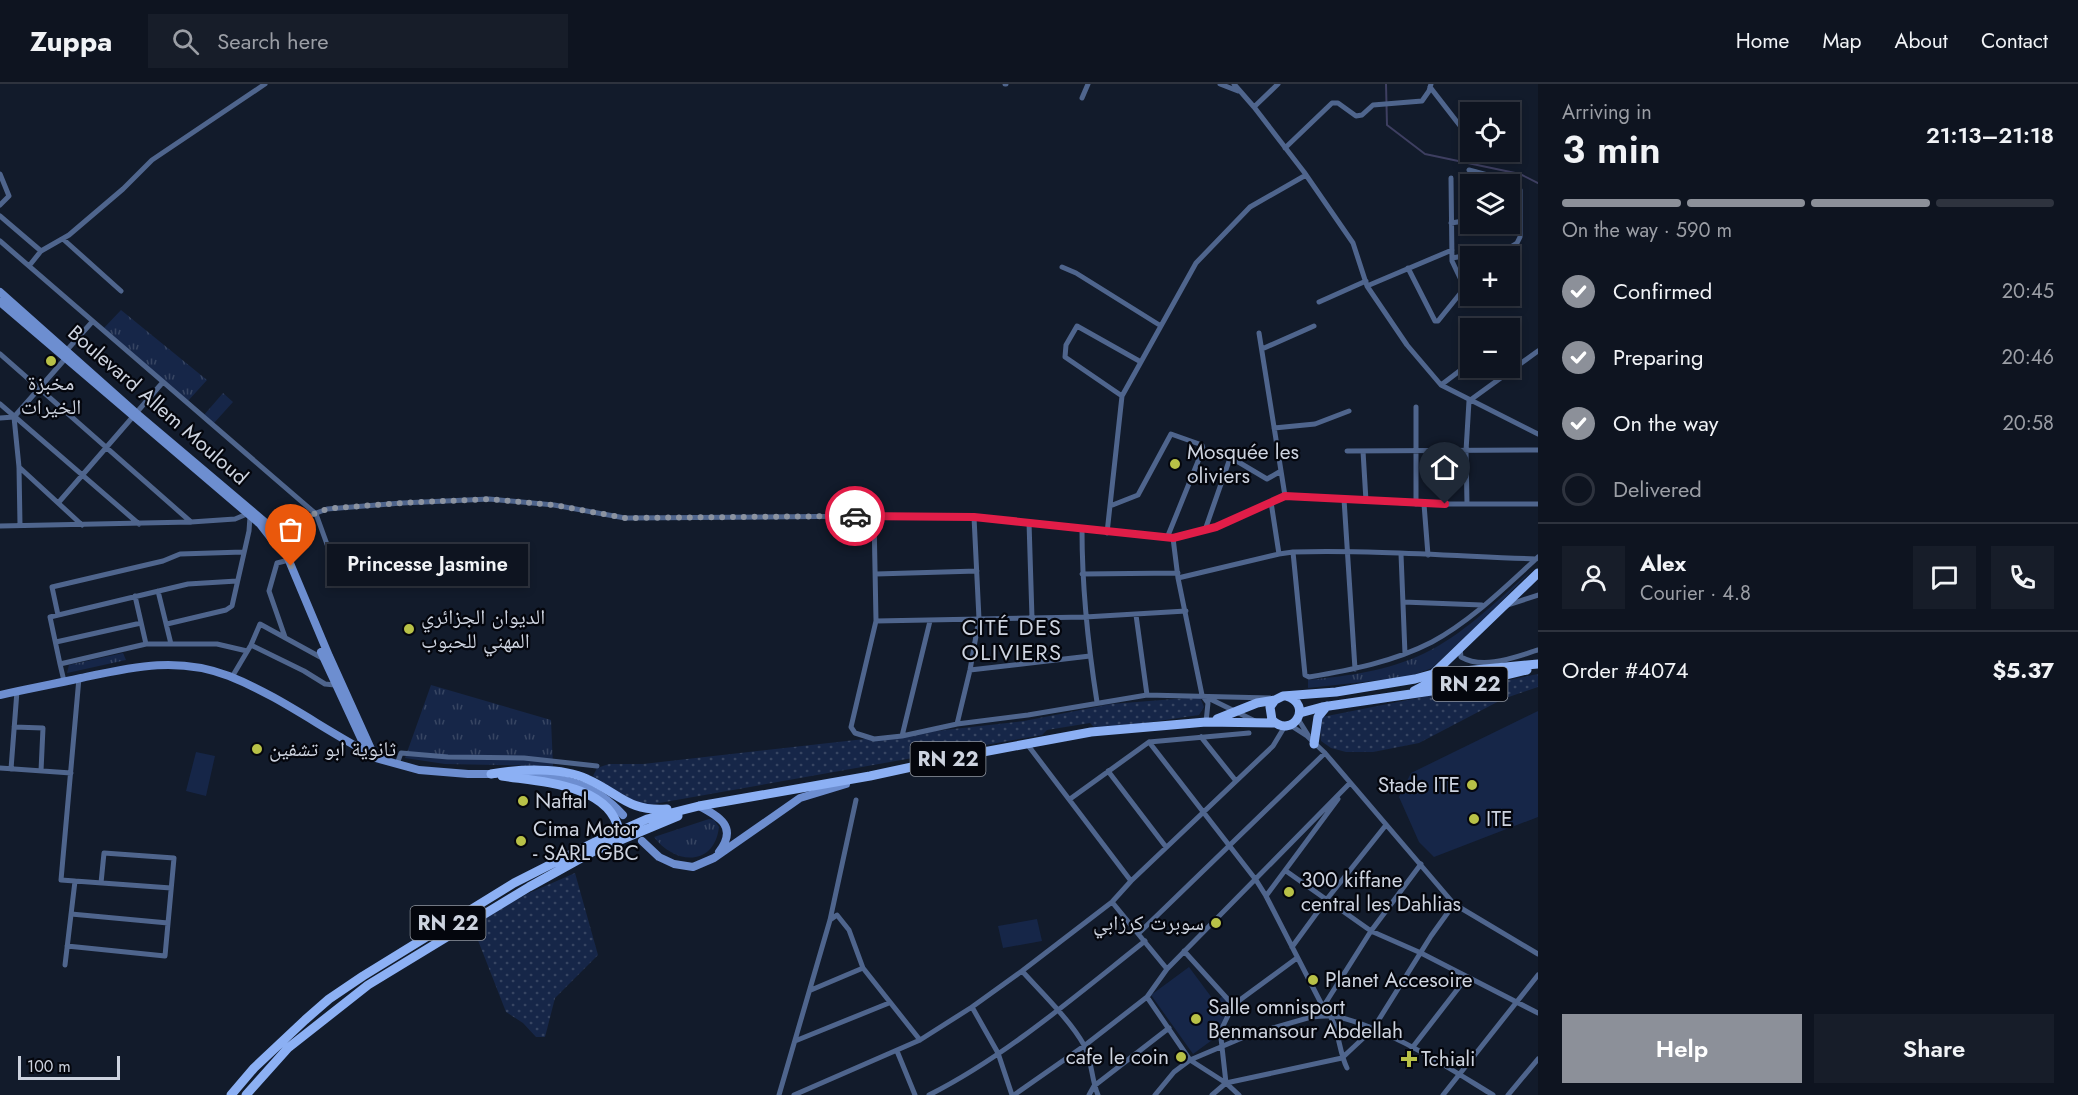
<!DOCTYPE html>
<html lang="en">
<head>
<meta charset="utf-8">
<style>
  :root { --surface:#0e1420; --page:#171d29; --text:#f1f3f6; --muted:#9b9ea5; --line:#2e333e; --accent:#8c9099 }
  body { margin:0; font-family:Jost,"Noto Naskh Arabic",sans-serif; background:var(--page); color:var(--text); height:100vh; display:flex; flex-direction:column; font-size:22px; white-space:nowrap }
  * { box-sizing:border-box; margin:0 }
  p { font-size:20px; color:var(--muted) }
  .icon { flex:none; width:33px; height:33px; fill:none; stroke:currentColor; stroke-width:2; stroke-linecap:round; stroke-linejoin:round }
  .map { position:relative; flex:1; overflow:hidden }
  .panel { display:flex; flex-direction:column; background:var(--surface); width:540px }
  .panel>* { flex:none }
  .tools { position:absolute; left:1460px; top:18px; display:grid; gap:12px }
  .tools a { display:grid; place-items:center; width:60px; height:60px; border-radius:0px; background:var(--surface); box-shadow:0 3px 9px #0003,0 0 0 2px var(--line); font-size:30px }
  .scale { position:absolute; left:18px; bottom:15px; width:102px; box-sizing:border-box; padding-left:6px; border:3px solid #cdd3df; border-top:0; font-size:16px; line-height:21px; white-space:nowrap; color:#cdd3df; -webkit-text-stroke:4px #04060d; paint-order:stroke }
  .pin { position:absolute; display:grid; place-items:center; width:51px; height:51px; color:#fff; margin:-62px -26px; border-radius:50% 50% 50% 0; rotate:-45deg; box-shadow:0 0 6px #0007 }
  .pin .icon { rotate:45deg }
  .courier { position:absolute; display:grid; place-items:center; width:60px; height:60px; margin:-30px; border:4px solid #e11d48; border-radius:50%; background:#fff; color:#222; box-shadow:0 2px 8px #0007 }
  .bubble { position:absolute; height:42px; border-radius:0px; background:var(--surface); box-shadow:0 3px 9px #0003,0 0 0 2px var(--line); font-size:20px; font-weight:600; line-height:42px; text-align:center }
  .summary em { font-style:normal; font-weight:600 }
  .summary div { display:flex; flex-direction:column-reverse }
  .summary { display:flex; align-items:center; justify-content:space-between; height:102px; padding:0 24px }
  h1 { font-size:39px; font-weight:600; line-height:45px }
  .bar { display:grid; grid-template-columns:repeat(4,1fr); gap:9px 6px; align-content:center; height:72px; padding:0 24px }
  .bar i { height:8px; border-radius:4px; background:var(--line) }
  .bar .on { background:var(--accent) }
  .bar p { grid-column:span 4 }
  .line { display:flex; align-items:center; gap:15px; padding:0 24px; border-top:2px solid var(--line) }
  .line div { flex:1 }
  .round { display:grid; place-items:center; flex:none; width:63px; height:63px; border-radius:0px; background:var(--page) }
  ol { padding:0 24px; list-style:none }
  li { display:flex; align-items:center; gap:18px; height:66px }
  li p { margin-inline-start:auto }
  li .icon { padding:6px; border-radius:50%; background:var(--accent); color:#fff; stroke-width:4 }
  li:last-child { color:var(--muted) }
  li i { width:33px; height:33px; border:3px solid var(--line); border-radius:50% }
  .button { display:flex; gap:12px; margin-top:auto; padding:12px 24px }
  .button a { flex:1; height:69px; border-radius:0px; background:var(--accent); color:#fff; font-size:24px; font-weight:600; line-height:69px; text-align:center }
  .button a+a { background:var(--page); color:var(--text) }
  header { display:flex; align-items:center; gap:36px; box-sizing:border-box; height:84px; padding:0 30px; background:var(--surface); border-bottom:2px solid var(--line) }
  header strong { font-size:28px }
  nav { display:flex; gap:33px; margin-inline-start:auto; font-size:21px }
  .search { width:420px; height:54px; background:var(--page); display:flex; align-items:center; gap:15px; box-sizing:border-box; padding:0 21px; border-radius:0px; color:var(--muted); font-size:22px }
  main { display:flex; flex:1; min-height:0 }
  .map>svg:first-child { display:block }
</style>
</head>
<body>
<header>
<strong>Zuppa</strong>
<div class="search"><svg class="icon" aria-label="search" viewBox="0 0 24 24"><circle cx="10" cy="10" r="6"/><path d="M15 15l6 6"/></svg>Search here</div>
<nav><a>Home</a><a>Map</a><a>About</a><a>Contact</a></nav>
</header>
<main>
<div class="map">
<svg width="1538" height="1011" viewBox="0 0 1538 1011">
  <defs>
    <pattern id="grass-tufts" width="24" height="20" patternUnits="userSpaceOnUse" patternTransform="scale(1.5)"><rect width="24" height="20" fill="#162648"/><path d="M3 7l-1-3M5 7V3M7 7l1-3M15 17l-1-3M17 17v-4M19 17l1-3" fill="none" stroke="#374562"/></pattern>
    <pattern id="park-dots" width="8" height="8" patternUnits="userSpaceOnUse" patternTransform="scale(1.5)"><rect width="8" height="8" fill="#162648"/><path d="M2 2h.1M6 6h.1" fill="none" stroke="#374562" stroke-width="1.8" stroke-linecap="round"/></pattern>
  </defs>
  <rect width="100%" height="100%" fill="#121b2b"/>
  <path fill="url(#grass-tufts)" d="M121 226 207 296 187 318 103 245Z
    M223 309 233 318 214 339 204 331Z
    M1534 484 1480 539 1432 584 1408 593 1308 604V596C1347 592 1388 587 1425 569 1465 550 1501 513 1534 484Z
    M123 569 126 576 67 589 69 581Z
    M431 601 551 636 553 682 445 680 405 674Z
    M709 735 714 736 719 743C714 784 674 780 654 753Z"/>
  <path fill="url(#park-dots)" d="M1538 590V603L1503 615 1419 659 1373 668H1346L1331 664 1321 657 1320 644 1322 633Z
    M1200 613 1204 623 1199 631 1097 646 1090 639 1047 646 1042 651 648 721 632 716 593 692 597 684 609 680H643L1024 637 1111 620Z
    M575 789 598 871 555 914 545 953H536L523 939 506 928 472 841 527 810Z"/>
  <path fill="#162648" d="M1538 627V733L1434 773 1419 758 1399 713 1411 689Z
    M196 668 215 672 206 712 186 707Z
    M1037 835 1042 857 1003 864 998 842Z
    M1189 883 1215 918 1223 912 1228 920 1219 951 1193 970 1151 911Z"/>
  <g fill="none" stroke-linecap="round" stroke-linejoin="round">
    <path stroke="#3e3f61" stroke-width="2" d="M1386 0 1387 41 1425 70 1520 90 1538 99"/>
    <path stroke="#4f658d" stroke-width="5" d="M1005 0H1006
      M1220 0 1238 7
      M1234 0 1254 23 1304 88 1353 159 1367 202 1407 261 1441 301 1538 350
      M1430 3 1461 43
      M1082 14 1088 0
      M1254 23 1278 0
      M1285 64 1332 19H1338L1356 32 1362 31 1373 21 1422 17 1429 7 1431 0
      M0 90 9 112 0 121
      M1509 131 1520 130
      M0 132 41 167
      M1451 139 1470 136
      M63 155 121 207
      M0 157 316 430 328 463
      M1452 174 1509 164 1517 159 1520 153V106L1517 99 1469 86
      M29 182 41 167 69 151 123 105 152 76 265 0
      M1062 183 1076 189 1161 242
      M1408 184 1435 237H1438L1463 206 1462 198 1452 177 1451 94
      M1367 202 1452 166
      M1319 218 1366 197
      M1259 249 1285 412
      M1509 249 1514 246
      M1262 265 1314 242
      M0 270 191 438
      M1441 301 1470 279
      M1122 312 1065 273 1066 261 1077 242 1141 278
      M0 320 139 440
      M14 333 19 383 20 441
      M0 334 14 333 65 275 67 266 92 238
      M1274 344 1315 340 1349 327
      M1347 367 1538 366
      M1363 367 1366 417
      M19 383 82 441
      M1344 415 1355 585
      M59 418 163 298
      M1271 418 1279 470
      M1416 420V323
      M1424 420 1428 471
      M1467 420 1466 367 1469 317 1538 267
      M1110 422 1138 411 1171 350 1202 361 1203 365 1167 454
      M874 432 876 537 851 643 855 649 874 655 902 652 957 640 1028 631 1147 611 1270 614
      M1029 438 1032 534
      M0 442 191 438 235 435 247 430
      M272 446 327 425 402 419 489 415 554 421 625 434 874 432 974 433 1173 454 1216 443 1285 412 1424 420H1538
      M1082 446C1082 504 1088 561 1097 618
      M1205 446 1229 377 1235 376 1267 395 1281 387
      M1107 449 1122 312 1196 179 1250 123 1306 91
      M1173 454 1178 494 1202 611 1208 619 1206 638
      M1401 470 1405 570
      M1536 475C1456 472 1374 466 1293 468L1305 591 1309 593C1351 586 1393 578 1432 558 1471 537 1504 504 1536 475L1538 473
      M285 477 277 479 269 507 285 553
      M876 490 977 487
      M1082 490 1178 489
      M1178 494 1279 470 1293 468
      M237 497 188 500 50 533 60 580 146 560H217L247 567
      M158 507 171 560
      M135 512 146 560
      M1403 518 1482 521
      M1508 521 1538 511
      M58 531 52 503 163 477 180 470 243 468
      M1136 531 1147 611
      M876 537 1085 533 1186 527
      M167 540 226 526 232 522 249 447 250 433
      M56 558 141 539
      M251 561 304 587 325 600 335 601
      M1460 564 1461 573C1484 586 1515 573 1538 566
      M60 580 64 597
      M970 586 1090 572
      M232 593 251 561 260 540 322 574
      M79 594 61 796 171 804
      M1206 613 1257 638
      M1298 635 1308 651
      M957 640 970 586 979 535 974 433
      M1290 641 1307 652 1325 669 1454 820 1538 870
      M14 643 43 644 41 687
      M902 652 930 537
      M1201 653 1236 697
      M1149 658 1256 796 1266 812 1323 923C1340 939 1337 964 1347 984
      M397 680 401 669 448 673 524 674 597 682
      M0 684 71 689
      M11 685 17 607
      M1108 687 1166 763
      M1070 715 1149 658 1249 649
      M1286 787 1371 847 1421 869 1538 929
      M1131 797 1273 662 1285 642
      M1266 812 1338 715
      M1112 818 1167 885
      M71 830 168 839
      M830 836 837 831 849 846 863 884 920 956
      M1139 849 1325 669
      M67 862 165 872 174 774 104 769 101 799
      M1292 863 1327 815 1386 741
      M1184 867 1233 921
      M1297 874 1233 921 1223 942 1221 954 1226 999 1342 974 1373 945 1431 852 1454 820
      M65 881 75 797
      M1022 887C1042 909 1070 936 1084 961 1092 975 1091 995 1098 1011
      M811 906 863 884
      M1147 913 1190 976 1226 999 1239 1011
      M972 923 998 969 1012 1011
      M1311 933C1318 933 1327 931 1334 932 1387 943 1447 983 1493 1011
      M795 957 889 919
      M1412 964 1467 893
      M897 967 915 1011
      M779 1011 830 836 856 716
      M794 1011 920 956 972 923 1022 887 1112 818 1131 797 1027 660
      M929 1011C1005 973 1078 910 1145 857
      M1014 1011 1084 962 1147 913 1167 885 1350 699
      M1089 1011 1094 1002 1169 944
      M1155 1011 1174 988 1190 976 1249 951 1311 933 1323 923 1371 847 1421 780
      M1212 1011 1226 999
      M1443 1011 1538 891
      M1508 1011 1538 975"/>
    <path stroke="#6d8ed0" stroke-width="8" d="M0 208 136 329 266 439 282 460 329 572 371 665 373 669 382 673
      M0 218 260 440 274 458
      M321 568 365 663
      M0 611C27 605 54 600 81 594 132 583 178 572 229 592 277 611 320 643 365 667L367 673H372L419 686 468 690H495
      M522 691C565 694 593 698 623 731
      M699 722C720 733 738 743 719 768
      M642 757 659 773 674 780 693 783 714 774 800 714 846 700"/>
    <path stroke="#8cb0f4" stroke-width="9" d="M1414 607 1429 599 1433 590 1538 489
      M1275 616 1270 623 1272 636C1293 656 1314 620 1286 612
      M1300 629 1322 623 1452 604 1527 586
      M1217 635 1257 619 1275 616 1283 612 1336 608 1415 595 1433 590 1538 580
      M1314 660 1318 633 1327 622
      M491 690C519 685 562 683 587 695 619 709 628 728 667 725
      M502 692C540 698 610 700 619 747
      M231 1011 254 984 305 936 329 915 363 892 514 799 595 758 647 735 699 722 870 692 967 671 1091 648 1206 638 1275 639
      M246 1011 288 964 368 901 529 803 594 767 678 732"/>
  </g>
  <g fill="none" stroke-linecap="round" stroke-linejoin="round">
    <path stroke="#8c93a0" stroke-width="6" stroke-dasharray="0 10.8" d="M291 482 282 460 272 446 327 425 336 424 402 419 489 415 554 421 625 434 855 432"/>
    <path stroke="#e11d48" stroke-width="8" d="M855 432 974 433 1173 454 1216 443 1285 412 1445 420"/>
  </g>
  <g fill="#b8c147" stroke="#04060d" stroke-width="2">
    <circle cx="51" cy="277" r="6"/>
    <circle cx="1175" cy="380" r="6"/>
    <circle cx="409" cy="545" r="6"/>
    <circle cx="257" cy="665" r="6"/>
    <circle cx="1472" cy="701" r="6"/>
    <circle cx="523" cy="717" r="6"/>
    <circle cx="1474" cy="735" r="6"/>
    <circle cx="521" cy="757" r="6"/>
    <circle cx="1289" cy="808" r="6"/>
    <circle cx="1216" cy="839" r="6"/>
    <circle cx="1313" cy="896" r="6"/>
    <circle cx="1196" cy="935" r="6"/>
    <circle cx="1181" cy="973" r="6"/>
    <path d="M1406 966h6v6h6v6h-6v6h-6v-6h-6v-6h6z"/>
  </g>
  <g text-anchor="middle" stroke-width="4.5" stroke-linejoin="round" paint-order="stroke">
    <g fill="#04060d" stroke="#9196a0" stroke-width="1.5">
      <rect x="1432.5" y="583" width="75" height="34" rx="4.5"/>
      <rect x="910.5" y="658" width="75" height="34" rx="4.5"/>
      <rect x="410.5" y="822" width="75" height="34" rx="4.5"/>
    </g>
    <g font-size="20" font-weight="bold" fill="#cdd3df">
      <text x="1470" y="607">RN 22</text>
      <text x="948" y="682">RN 22</text>
      <text x="448" y="846">RN 22</text>
    </g>
    <g font-size="21" fill="#cdd3df" stroke="#04060d" text-anchor="start">
      <text x="51" y="306" text-anchor="middle">مخبزة<tspan x="51" dy="24">الخيرات</tspan></text>
      <text x="1187" y="375">Mosquée les<tspan x="1187" dy="24">oliviers</tspan></text>
      <text x="421" y="540">الديوان الجزائري<tspan x="421" dy="24">المهني للحبوب</tspan></text>
      <text x="269" y="672">ثانوية ابو تشفين</text>
      <text x="1460" y="708" text-anchor="end">Stade ITE</text>
      <text x="535" y="724">Naftal</text>
      <text x="1486" y="742">ITE</text>
      <text x="533" y="752">Cima Motor<tspan x="533" dy="24">- SARL GBC</tspan></text>
      <text x="1301" y="803">300 kiffane<tspan x="1301" dy="24">central les Dahlias</tspan></text>
      <text x="1204" y="846" text-anchor="end">سوبرت كرزابي</text>
      <text x="1325" y="903">Planet Accesoire</text>
      <text x="1208" y="930">Salle omnisport<tspan x="1208" dy="24">Benmansour Abdellah</tspan></text>
      <text x="1169" y="980" text-anchor="end">cafe le coin</text>
      <text x="1421" y="982">Tchiali</text>
    </g>
    <g font-size="21" fill="#cdd3df" stroke="#04060d">
      <text transform="translate(158 321) rotate(41)" y="7">Boulevard Allem Mouloud</text>
    </g>
    <g font-size="22" letter-spacing="1.5" fill="#cdd3df" stroke="#04060d">
      <text x="1012" y="551">CITÉ DES<tspan x="1012" dy="25">OLIVIERS</tspan></text>
    </g>
  </g>
</svg>
<div class="tools">
<a><svg class="icon" aria-label="locate" viewBox="0 0 24 24"><circle cx="12" cy="12" r="6"/><path d="M12 2v4M12 18v4M2 12h4M18 12h4"/></svg></a>
<a><svg class="icon" aria-label="layers" viewBox="0 0 24 24"><path d="M12 4l9 5-9 5-9-5zM3 14l9 5 9-5"/></svg></a>
<a>+</a>
<a>−</a>
</div>
<div class="scale">100 m</div>
<div class="pin" style="left:291px;top:482px;background:#ea580c"><svg class="icon" aria-label="bag" viewBox="0 0 24 24"><path d="M5 8h14l-1 12H6zM9 8a3 3 0 0 1 6 0"/></svg></div>
<div class="pin" style="left:1445px;top:420px;background:#1f2937"><svg class="icon" aria-label="home" viewBox="0 0 24 24"><path d="M3 11l9-7 9 7M6 9v11h12V9"/></svg></div>
<div class="courier" style="left:855px;top:432px"><svg class="icon" aria-label="car" viewBox="0 0 24 24"><path d="M5 17H2v-5l4-1 3-4h7l3 4 3 1v5h-3M9 17h6M6 11h13"/><circle cx="7" cy="17" r="2"/><circle cx="17" cy="17" r="2"/></svg></div>
<div class="bubble" style="left:327px;top:460px;width:201px">Princesse Jasmine</div>
</div>
<section class="panel">
<div class="summary"><div><h1>3 min</h1><p>Arriving in</p></div><em>21:13–21:18</em></div>
<div class="bar"><i class="on"></i><i class="on"></i><i class="on"></i><i></i><p>On the way · 590 m</p></div>
<ol>
<li><svg class="icon" aria-label="check" viewBox="0 0 24 24"><path d="M5 12l5 5 9-10"/></svg>Confirmed<p>20:45</p></li>
<li><svg class="icon" aria-label="check" viewBox="0 0 24 24"><path d="M5 12l5 5 9-10"/></svg>Preparing<p>20:46</p></li>
<li><svg class="icon" aria-label="check" viewBox="0 0 24 24"><path d="M5 12l5 5 9-10"/></svg>On the way<p>20:58</p></li>
<li><i></i>Delivered</li>
</ol>
<div class="line" style="height:108px"><a class="round"><svg class="icon" aria-label="person" viewBox="0 0 24 24"><circle cx="12" cy="8" r="4"/><path d="M4 21q1-7 8-7t8 7"/></svg></a><div><b>Alex</b><p>Courier · 4.8</p></div><a class="round"><svg class="icon" aria-label="chat" viewBox="0 0 24 24"><path d="M4 5h16v11H9l-5 4z"/></svg></a><a class="round"><svg class="icon" aria-label="phone" viewBox="0 0 24 24"><path d="M5 4h4l2 5-3 2q2 4 5 5l2-3 5 2v4C11 20 4 13 5 4z"/></svg></a></div>
<div class="line" style="height:78px"><div>Order #4074</div><b>$5.37</b></div>
<div class="button"><a>Help</a><a>Share</a></div>
</section>
</main>
</body>
</html>
